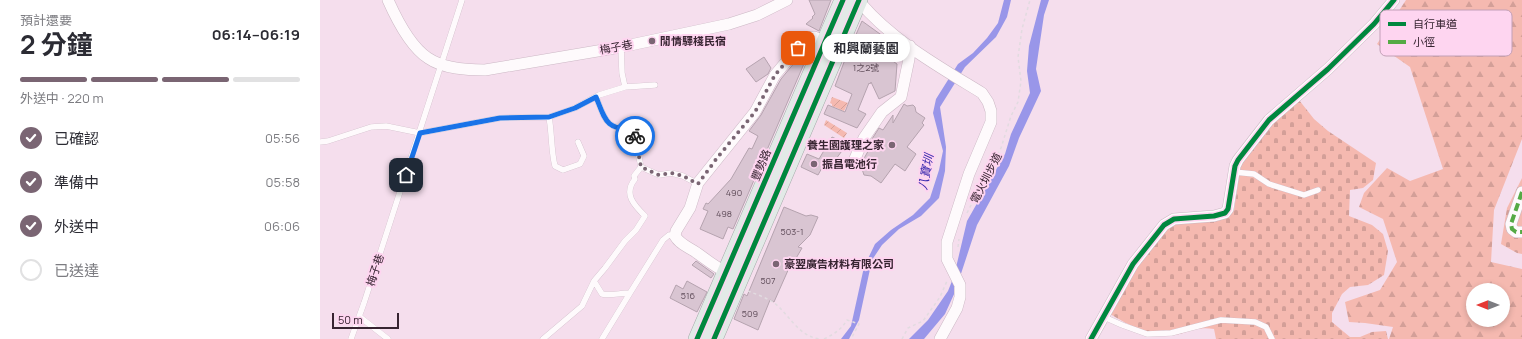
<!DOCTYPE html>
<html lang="zh-TW">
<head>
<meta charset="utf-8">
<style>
  :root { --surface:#fff; --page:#f2f2f3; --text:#2b2b33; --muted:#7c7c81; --line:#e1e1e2; --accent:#7a6573 }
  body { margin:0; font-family:Manrope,"Noto Sans TC",sans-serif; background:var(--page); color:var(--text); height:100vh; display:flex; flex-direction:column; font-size:15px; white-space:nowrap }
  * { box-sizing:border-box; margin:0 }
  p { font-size:13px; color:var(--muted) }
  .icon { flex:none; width:22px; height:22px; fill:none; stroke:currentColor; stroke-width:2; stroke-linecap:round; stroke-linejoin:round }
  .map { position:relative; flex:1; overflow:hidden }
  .side { display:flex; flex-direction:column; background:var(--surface); width:320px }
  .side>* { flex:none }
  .needle { width:26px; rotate:270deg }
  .buttons { position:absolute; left:1146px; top:283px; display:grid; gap:8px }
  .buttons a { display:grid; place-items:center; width:44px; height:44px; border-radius:50%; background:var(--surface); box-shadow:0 2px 6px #0003; font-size:20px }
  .scale { position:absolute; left:12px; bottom:10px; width:67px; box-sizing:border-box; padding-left:4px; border:2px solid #372431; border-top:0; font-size:11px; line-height:14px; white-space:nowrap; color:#372431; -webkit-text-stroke:3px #fed5f0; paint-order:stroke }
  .pin { position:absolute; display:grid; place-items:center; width:34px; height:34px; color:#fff; margin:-17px; border-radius:8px; box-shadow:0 2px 6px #0006 }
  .courier { position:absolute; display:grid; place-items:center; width:40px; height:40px; margin:-20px; border:3px solid #1a73e8; border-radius:50%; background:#fff; color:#222; box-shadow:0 1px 5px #0007 }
  .bubble { position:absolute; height:28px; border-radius:14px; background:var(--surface); box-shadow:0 2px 6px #0003; font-size:13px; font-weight:700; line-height:28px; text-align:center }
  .summary em { font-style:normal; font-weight:700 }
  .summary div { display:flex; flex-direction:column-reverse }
  .summary { display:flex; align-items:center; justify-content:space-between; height:68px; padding:0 20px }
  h1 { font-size:26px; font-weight:700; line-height:30px }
  .bar { display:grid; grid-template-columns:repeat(4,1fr); gap:6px 4px; align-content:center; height:48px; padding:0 20px }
  .bar i { height:5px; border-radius:3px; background:var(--line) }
  .bar .current { background:var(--accent) }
  .bar p { grid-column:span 4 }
  ol { padding:0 20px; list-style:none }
  li { display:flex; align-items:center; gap:12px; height:44px }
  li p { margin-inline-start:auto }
  li .icon { padding:4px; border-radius:50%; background:var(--accent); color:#fff; stroke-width:4 }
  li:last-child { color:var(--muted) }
  li i { width:22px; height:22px; border:2px solid var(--line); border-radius:50% }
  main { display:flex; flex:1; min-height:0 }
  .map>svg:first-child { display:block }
</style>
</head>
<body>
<main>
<section class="side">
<div class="summary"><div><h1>2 分鐘</h1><p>預計還要</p></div><em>06:14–06:19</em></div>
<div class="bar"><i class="current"></i><i class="current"></i><i class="current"></i><i></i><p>外送中 · 220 m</p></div>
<ol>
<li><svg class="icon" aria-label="check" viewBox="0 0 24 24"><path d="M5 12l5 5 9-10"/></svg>已確認<p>05:56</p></li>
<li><svg class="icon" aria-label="check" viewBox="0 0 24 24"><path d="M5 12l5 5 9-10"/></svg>準備中<p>05:58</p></li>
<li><svg class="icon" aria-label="check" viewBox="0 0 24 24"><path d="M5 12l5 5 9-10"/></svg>外送中<p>06:06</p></li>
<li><i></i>已送達</li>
</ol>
</section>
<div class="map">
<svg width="1202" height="339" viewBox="0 0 1202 339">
  <defs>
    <pattern id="forest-firs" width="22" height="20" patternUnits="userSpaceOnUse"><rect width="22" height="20" fill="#f5b9b0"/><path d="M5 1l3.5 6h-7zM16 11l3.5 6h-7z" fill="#d39f98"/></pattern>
    <pattern id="cemetery-stones" width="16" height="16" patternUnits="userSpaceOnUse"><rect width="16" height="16" fill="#f5b9b0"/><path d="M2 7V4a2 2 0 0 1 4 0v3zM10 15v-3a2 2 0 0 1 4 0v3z" fill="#d39f98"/></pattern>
    <pattern id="garden-furrows" width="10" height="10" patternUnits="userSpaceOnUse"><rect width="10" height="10" fill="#f5b9b0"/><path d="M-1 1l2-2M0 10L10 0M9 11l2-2" fill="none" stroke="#d39f98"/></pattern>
  </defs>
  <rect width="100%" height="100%" fill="#f5deed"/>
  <path fill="url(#forest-firs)" fill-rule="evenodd" d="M1086 0H1202V139L1174 210 1171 262 1202 269V339H1069L1073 327 1045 323 1029 322 1025 302 1060 290 1077 262 1063 219 1039 207 1044 193 1067 168 1090 181 1123 169 1090 67 1057 44ZM1153 290H1183V320H1153Z"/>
  <path fill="url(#cemetery-stones)" d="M979 100 994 119 1008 131 1056 163 1053 180 1043 188 1030 190 1029 216 1052 225 1063 234 1068 251 1064 275 1048 285 1030 287 1022 294 1012 313V322L1030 337H1040L1052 332 1066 331 1068 339H896L894 329C877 326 870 332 855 335 832 339 809 325 790 314L817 267 850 225 908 217 914 210 921 163 953 124Z
    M1202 178V254L1197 253 1181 244 1187 208Z"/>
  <path fill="url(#garden-furrows)" d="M512 97 528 103 524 111 512 106V104L510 103Z
    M506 120 527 133 524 138 504 125Z"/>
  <path fill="#9996e9" d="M684 0H691L687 17 676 37 645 67 620 107 626 147 625 171 619 198 601 216 579 229 562 245 552 260 539 320 529 339H521L531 326 544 267 555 244 571 230 593 215 610 198 619 170 623 151 613 113 616 99 638 64 653 53 667 38 678 23Z
    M721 0H729L724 15 716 69 721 91 699 138 689 166 657 225 635 292 625 314 604 339H589L608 320 628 291 634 276 647 221 685 154 691 134 710 93 707 71 709 46Z"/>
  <path fill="#d9c5d2" stroke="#b5a3af" d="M489 0H511L499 31 486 24 493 18 492 17 495 14Z
    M542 21 567 39 566 51 564 55 577 64 575 91 559 99 551 82 550 84 549 83 538 110 546 114 537 128 504 114 508 105 525 112 532 94 515 86 526 57Z
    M480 56 486 59 413 229 408 227 403 239 380 229 388 211 383 209 386 203 388 204 411 179 429 148 432 149 438 136 429 131 441 115 461 79Z
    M444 57 451 68 448 74 436 82 426 69Z
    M584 104 587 106 593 105 595 107 596 112 605 118 602 123 604 125 587 147 596 154 585 171 575 164 561 183 551 176 544 175 542 169 539 167 554 141 552 139 559 128 563 130 573 115V123Z
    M512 137 527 144 513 163 508 160 505 167 503 166 498 175 481 167 487 154 499 159Z
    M464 207 486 216 491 215 498 217 490 235 478 247 482 248 475 260 473 259 454 302 450 300 438 330 414 319 424 294 427 296Z
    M376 261 394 274 391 278 372 265Z
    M367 281 387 292 377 312 350 298 356 285 363 289Z"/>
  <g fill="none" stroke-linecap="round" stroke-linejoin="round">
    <defs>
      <path id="lane" d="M301 47 302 73 305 87 335 85
        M276 97C285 119 286 131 313 128L321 167 339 175 351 173 363 176 378 184
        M229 117C232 133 231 151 235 166L243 170 260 164 264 156 258 142
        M0 142 8 141 51 127 66 126 100 133 180 118 229 117 255 108 279 95 305 87
        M914 172 934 174 949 184 984 195 998 190
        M274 281 282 294C291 296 300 293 310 293L343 240 349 235 355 236
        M40 317 68 339
        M784 317 802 325 827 334 851 333 901 320 935 322 946 327 952 339
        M31 339 44 303 142 0
        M223 339 262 306 274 281 285 268 305 241 316 230 325 216C314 205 303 194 315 179L314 176 321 167
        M282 339 310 293"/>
      <path id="street" d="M68 0C76 18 91 47 108 58 124 69 147 70 165 70L301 47 409 24 437 15 467 0
        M538 0C571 40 618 66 662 93L668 102 671 111V122L649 174 627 242V259L640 285V297L637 308 620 339
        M533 163 544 138 562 112 581 97 589 59 590 46
        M1202 192 1191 224 1192 229 1196 232H1202
        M406 272C395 267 387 260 377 253 369 247 360 245 355 236L356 231 370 208 378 183 435 112 455 75 486 38 494 37 505 41
        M771 339 813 264 844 225 854 219 894 216 905 213 908 209 915 166 918 160 949 120 1008 69 1054 24 1074 0"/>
      <path id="primary" d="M377 339 523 0
        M394 339 539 0"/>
    </defs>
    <use href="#lane" stroke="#ccb8c5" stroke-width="6"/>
    <use href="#street" stroke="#ccb8c5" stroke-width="12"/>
    <use href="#primary" stroke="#a3aba9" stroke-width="18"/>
    <path stroke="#e2dbe0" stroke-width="1.5" stroke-dasharray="3 3" stroke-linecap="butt" d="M647 213 681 148 691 116 698 102 701 81 698 57 702 29 710 0
      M638 247 639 239
      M428 291C438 295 451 299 459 307 471 319 481 337 500 339
      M504 339C514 334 521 330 527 320L539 324 531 339
      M582 339 588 328 603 321 620 297 627 281"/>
    <use href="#lane" stroke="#fefafc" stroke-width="5.5"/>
    <use href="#street" stroke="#fefafc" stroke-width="11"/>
    <use href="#primary" stroke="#e2eae7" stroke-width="17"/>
    <path stroke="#55aa45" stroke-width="4" stroke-dasharray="8 4" stroke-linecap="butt" d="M1202 192 1191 224 1192 229 1196 232H1202"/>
    <defs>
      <path id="cycleway" d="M377 339 523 0
        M394 339 539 0
        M771 339 813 264 844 225 854 219 894 216 905 213 908 209 915 166 918 160 949 120 1008 69 1054 24 1074 0"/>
    </defs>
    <use href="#cycleway" stroke="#fed5f0" stroke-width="8"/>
    <use href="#cycleway" stroke="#00873e" stroke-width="5"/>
  </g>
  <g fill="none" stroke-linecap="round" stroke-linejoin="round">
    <path stroke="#7a6573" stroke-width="4" stroke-dasharray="0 7.2" d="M315 136 321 167 339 175 351 173 363 176 378 184 397 158 435 112 455 75 478 48"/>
    <path stroke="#1a73e8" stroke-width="5" d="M86 175 100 133 180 118 229 117 255 108 276 97C285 119 286 131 313 128L315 136"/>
  </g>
  <g fill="#7a6573" stroke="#fed5f0" stroke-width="1.5">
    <circle cx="332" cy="41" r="4"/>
    <circle cx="572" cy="145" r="4"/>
    <circle cx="494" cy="164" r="4"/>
    <circle cx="456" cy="264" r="4"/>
  </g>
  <g text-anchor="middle" stroke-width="4" stroke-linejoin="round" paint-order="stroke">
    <g font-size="9" fill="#614e5b">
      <text x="546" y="71">1之2號</text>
      <text x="414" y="196">490</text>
      <text x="404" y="217">498</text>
      <text x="472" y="235">503-1</text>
      <text x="448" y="284">507</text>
      <text x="368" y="299">516</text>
      <text x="430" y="317">509</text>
    </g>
    <g font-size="11" font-weight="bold" fill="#372431" stroke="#fed5f0" text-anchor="start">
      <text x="340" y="45">閒情驛棧民宿</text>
      <text x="564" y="149" text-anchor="end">養生園護理之家</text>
      <text x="502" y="168">振昌電池行</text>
      <text x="464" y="268">豪翌廣告材料有限公司</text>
    </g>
    <g font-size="11" fill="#372431" stroke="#fed5f0">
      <text transform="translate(296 47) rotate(-11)" y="4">梅子巷</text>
      <text transform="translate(441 165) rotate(-67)" y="4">豐勢路</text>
      <text transform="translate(666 178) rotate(-63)" y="4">電火圳步道</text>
      <text transform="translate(55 270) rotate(-72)" y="4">梅子巷</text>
    </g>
    <g font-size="12" font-style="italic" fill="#3a29ad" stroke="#fed5f0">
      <text transform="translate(606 172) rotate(-79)" y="4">八寶圳</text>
    </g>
  </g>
  <rect x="1060" y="10" width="132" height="46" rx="6" fill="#fed5f0" stroke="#c2a0b7" stroke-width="1"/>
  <rect x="1068" y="22" width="18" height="4" fill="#00873e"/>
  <rect x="1068" y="40" width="18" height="4" fill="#55aa45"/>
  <g font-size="11" fill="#372431">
    <text x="1093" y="28">自行車道</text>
    <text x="1093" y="46">小徑</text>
  </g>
</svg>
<div class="buttons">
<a><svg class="needle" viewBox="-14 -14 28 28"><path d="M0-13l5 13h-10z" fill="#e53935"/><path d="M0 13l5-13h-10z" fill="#7c7c81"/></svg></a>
</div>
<div class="scale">50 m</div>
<div class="pin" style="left:478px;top:48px;background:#ea580c"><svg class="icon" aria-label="bag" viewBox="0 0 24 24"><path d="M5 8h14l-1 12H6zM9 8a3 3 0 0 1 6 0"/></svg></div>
<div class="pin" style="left:86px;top:175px;background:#1f2937"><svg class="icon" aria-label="home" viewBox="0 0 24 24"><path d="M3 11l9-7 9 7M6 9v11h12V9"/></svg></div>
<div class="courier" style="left:315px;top:136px"><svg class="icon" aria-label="bike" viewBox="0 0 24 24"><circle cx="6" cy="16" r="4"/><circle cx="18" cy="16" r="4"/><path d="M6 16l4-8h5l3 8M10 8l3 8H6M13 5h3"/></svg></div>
<div class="bubble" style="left:502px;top:34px;width:88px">和興蘭藝園</div>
</div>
</main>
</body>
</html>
